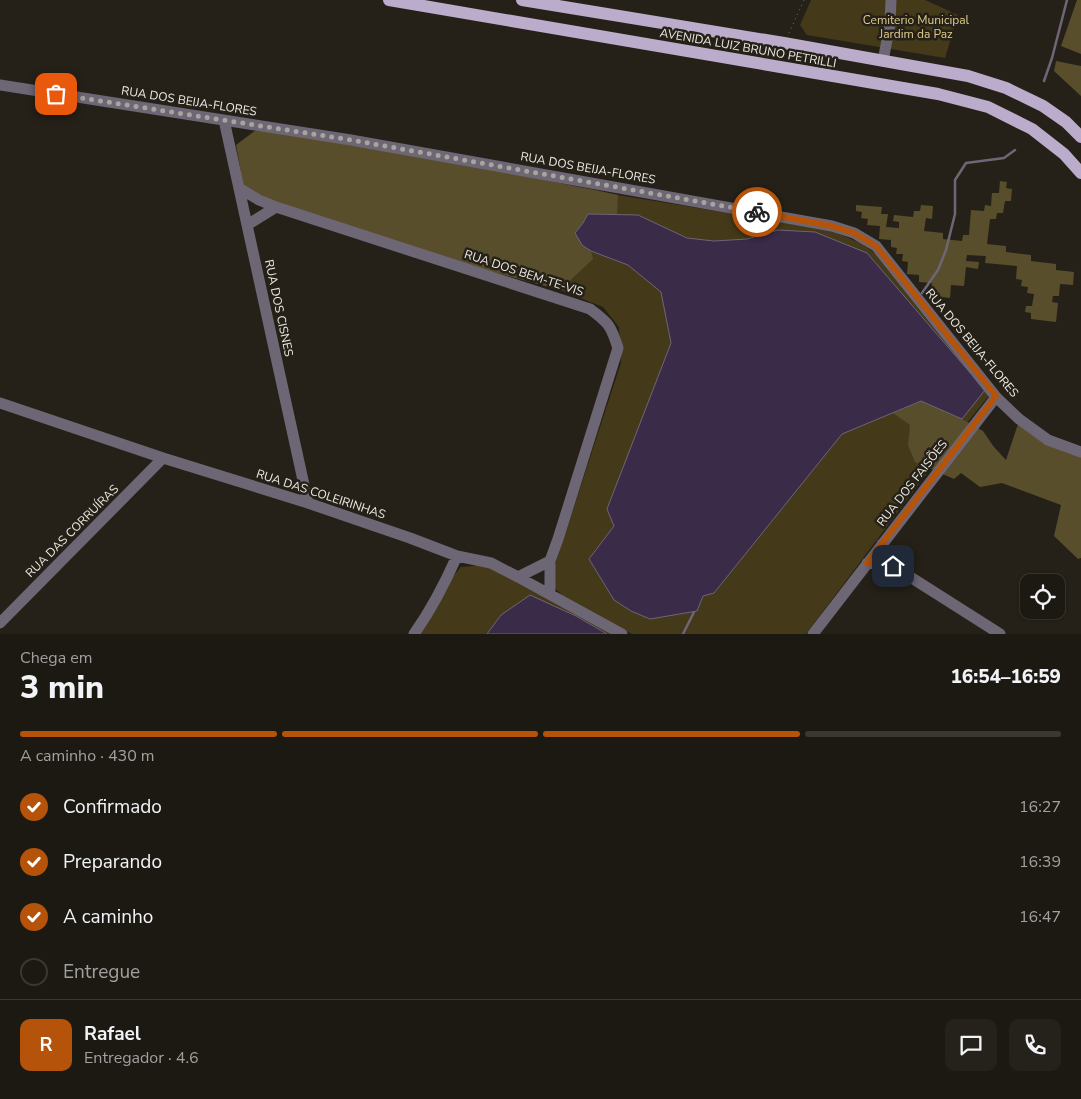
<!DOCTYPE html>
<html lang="pt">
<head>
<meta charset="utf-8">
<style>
  :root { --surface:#1c1912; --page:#25221b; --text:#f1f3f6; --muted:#a0a09f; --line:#3a3832; --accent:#b45309 }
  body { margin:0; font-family:"Nunito Sans",sans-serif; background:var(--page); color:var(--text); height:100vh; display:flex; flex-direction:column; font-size:19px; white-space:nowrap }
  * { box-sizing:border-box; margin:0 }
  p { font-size:16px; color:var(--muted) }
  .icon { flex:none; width:28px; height:28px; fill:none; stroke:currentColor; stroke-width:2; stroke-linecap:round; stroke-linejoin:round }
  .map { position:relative; height:634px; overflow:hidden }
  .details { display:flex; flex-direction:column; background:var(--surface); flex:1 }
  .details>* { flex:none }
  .fabs { position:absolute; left:1020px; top:574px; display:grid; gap:10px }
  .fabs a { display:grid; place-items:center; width:45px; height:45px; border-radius:10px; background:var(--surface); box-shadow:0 1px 4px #0004,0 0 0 1px var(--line); font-size:25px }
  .pin { position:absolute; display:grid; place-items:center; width:42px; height:42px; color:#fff; margin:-21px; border-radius:10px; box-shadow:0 2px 8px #0006 }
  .courier { position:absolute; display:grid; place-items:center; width:50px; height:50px; margin:-25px; border:4px solid #b45309; border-radius:50%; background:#fff; color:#222; box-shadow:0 1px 6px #0007 }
  .headline em { font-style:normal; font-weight:800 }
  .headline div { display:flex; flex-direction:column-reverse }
  .headline { display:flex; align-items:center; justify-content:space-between; height:85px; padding:0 20px }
  h1 { font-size:32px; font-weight:800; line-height:38px }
  .bar { display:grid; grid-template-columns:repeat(4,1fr); gap:8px 5px; align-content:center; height:60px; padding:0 20px }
  .bar i { height:6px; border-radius:4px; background:var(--line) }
  .bar .current { background:var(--accent) }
  .bar p { grid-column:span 4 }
  .line { display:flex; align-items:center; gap:12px; padding:0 20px; border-top:1px solid var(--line) }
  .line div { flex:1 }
  .round { display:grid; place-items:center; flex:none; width:52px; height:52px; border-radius:10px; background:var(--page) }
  ol { padding:0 20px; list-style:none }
  li { display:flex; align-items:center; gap:15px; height:55px }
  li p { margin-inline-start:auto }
  li .icon { padding:5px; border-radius:50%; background:var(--accent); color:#fff; stroke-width:4 }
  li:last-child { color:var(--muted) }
  li i { width:28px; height:28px; border:2px solid var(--line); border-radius:50% }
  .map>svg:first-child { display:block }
</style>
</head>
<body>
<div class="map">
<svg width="1081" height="634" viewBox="0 0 1081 634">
  <rect width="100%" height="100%" fill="#252118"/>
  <path fill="#443a1a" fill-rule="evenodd" d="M811 0H925L958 15 945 58 807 35 800 25Z
    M236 145 592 189 618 195 827 229 863 244 878 256 991 393 931 468 806 634H632L564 597 552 585 555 565 621 363 619 327 603 307 560 290ZM638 215 687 238 714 241 747 239 778 230 815 232 867 253 984 390 921 401 842 434 714 593 703 596 614 600 589 559 614 526 671 343 661 291 628 265 591 251 581 244Z
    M485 565 615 634H607L576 616 501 615 487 634H416L450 580 461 567Z"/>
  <path fill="#594e2b" d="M1077 0H1081V54L1061 46Z
    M1056 61 1081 66V96L1054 71Z
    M256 130 350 143 482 167 618 195 617 214H588L583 223 575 233 582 245 591 251 593 259 560 290 482 269 274 203 243 184 236 145Z
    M1000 181 1007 182 1006 188 1012 189 1011 201H1005L1003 213H997L996 219H990L987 244 1006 246V252L1031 255V261L1056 264V270L1074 272 1073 285 1060 284 1059 296H1053L1052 302 1058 303 1056 322 1031 319V313L1025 312 1026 306H1032L1034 294 1027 293 1028 287 1021 286 1022 280 1016 279 1017 266 985 263 986 256 967 255 966 261 979 262 978 269 966 267 964 286 951 285 950 298 943 297V303H936L937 290 931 289 932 283 919 282V275L907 274 908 262 902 261 903 254H896L897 248 891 247V240L879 239 880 226 867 225 868 219 861 218 862 212 856 211V205L882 207 881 214H888L886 227 899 228V222L893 221 894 215 913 217 914 211H920L921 205 933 206 932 219 926 218 924 231 943 233V239L962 241 963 235H969L971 210 984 211 985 205 991 206 992 193H999Z
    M921 401 962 419 983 431 994 447 1006 460 1018 424 1081 456V558L1078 559 1054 536 1061 505 1002 483 980 487 961 473 954 479 915 462 908 445 910 425 893 413Z"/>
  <path fill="#3a2b48" stroke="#706577" d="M588 214 638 215 687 238 714 241 747 239 778 230 815 232 867 253 985 390 962 419 921 401 842 434 714 593 703 596 697 611 650 619 631 611 614 600 589 559 614 526 607 509 671 343 661 292 628 265 591 251 582 245 575 233 583 223Z
    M530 595 576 616 607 634H487L501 615Z"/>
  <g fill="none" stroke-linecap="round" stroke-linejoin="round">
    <path stroke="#706577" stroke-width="2.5" d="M1044 81 1052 58 1067 0
      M922 293 938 270 946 250 955 214V180L966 163 1004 158 1015 150
      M683 634 694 612"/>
    <path stroke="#747169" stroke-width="1" stroke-dasharray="1 4" stroke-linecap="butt" d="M789 33 804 0"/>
    <path stroke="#6d6675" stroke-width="11" d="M883 61 890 24 891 0
      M0 85 351 140 832 226 854 233 876 246 996 397 1019 419 1048 440 1081 452
      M224 120 308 503
      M239 188 259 200 276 207 590 309C609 323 611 326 618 348L558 539 550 561V594
      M247 225 276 207
      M0 403 163 458 308 503 410 538 457 556 491 563 518 577 622 634
      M882 544 893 566 1000 634
      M867 563 893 566
      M518 577 550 561
      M0 623 163 458
      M414 634C431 610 445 583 457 556
      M813 634 996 397"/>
    <path stroke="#baacca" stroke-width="12" d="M389 0 938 94 988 107 1032 129 1064 154 1081 173
      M522 0 784 43 968 76 1006 88 1043 106 1066 122 1081 137"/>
  </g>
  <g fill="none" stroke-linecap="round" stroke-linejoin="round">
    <path stroke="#a7a49d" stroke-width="5" stroke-dasharray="0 9" d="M56 94 351 140 757 212"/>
    <path stroke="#b45309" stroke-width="6" d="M757 212 832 226 854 233 876 246 996 396 867 563 893 566"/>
  </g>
  <g text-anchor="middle" stroke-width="5" stroke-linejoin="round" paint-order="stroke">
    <g font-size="12" fill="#dfcb8d" stroke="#252118">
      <text x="916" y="24">Cemiterio Municipal<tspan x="916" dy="14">Jardim da Paz</tspan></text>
    </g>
    <g font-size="12" fill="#edebe4" stroke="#252118">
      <text transform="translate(748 48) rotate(10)" y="4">AVENIDA LUIZ BRUNO PETRILLI</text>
      <text transform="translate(189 101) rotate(9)" y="4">RUA DOS BEIJA-FLORES</text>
      <text transform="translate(588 168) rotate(10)" y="4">RUA DOS BEIJA-FLORES</text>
      <text transform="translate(524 273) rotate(18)" y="4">RUA DOS BEM-TE-VIS</text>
      <text transform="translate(279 308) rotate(78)" y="4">RUA DOS CISNES</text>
      <text transform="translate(972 343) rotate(50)" y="4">RUA DOS BEIJA-FLORES</text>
      <text transform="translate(912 483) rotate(-52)" y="4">RUA DOS FAISÕES</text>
      <text transform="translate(321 494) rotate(18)" y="4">RUA DAS COLEIRINHAS</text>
      <text transform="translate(72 531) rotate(-45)" y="4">RUA DAS CORRUÍRAS</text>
    </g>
  </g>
</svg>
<div class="fabs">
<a><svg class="icon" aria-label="locate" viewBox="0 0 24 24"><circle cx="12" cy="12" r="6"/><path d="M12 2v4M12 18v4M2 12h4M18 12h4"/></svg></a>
</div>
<div class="pin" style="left:56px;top:94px;background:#ea580c"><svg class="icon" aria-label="bag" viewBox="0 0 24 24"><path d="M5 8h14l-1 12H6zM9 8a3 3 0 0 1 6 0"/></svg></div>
<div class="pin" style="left:893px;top:566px;background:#1f2937"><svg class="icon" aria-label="home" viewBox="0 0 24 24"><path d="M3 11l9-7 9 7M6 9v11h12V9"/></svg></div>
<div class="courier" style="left:757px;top:212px"><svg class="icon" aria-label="bike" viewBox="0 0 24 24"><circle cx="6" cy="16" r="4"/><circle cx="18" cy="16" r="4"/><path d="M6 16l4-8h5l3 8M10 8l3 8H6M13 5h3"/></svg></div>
</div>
<section class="details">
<div class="headline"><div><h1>3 min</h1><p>Chega em</p></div><em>16:54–16:59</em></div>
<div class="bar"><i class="current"></i><i class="current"></i><i class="current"></i><i></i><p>A caminho · 430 m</p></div>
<ol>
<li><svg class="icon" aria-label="check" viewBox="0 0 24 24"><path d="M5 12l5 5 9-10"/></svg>Confirmado<p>16:27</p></li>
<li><svg class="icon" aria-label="check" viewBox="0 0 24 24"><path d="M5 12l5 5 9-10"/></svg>Preparando<p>16:39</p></li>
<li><svg class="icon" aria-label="check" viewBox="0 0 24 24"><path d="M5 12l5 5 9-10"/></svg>A caminho<p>16:47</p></li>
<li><i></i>Entregue</li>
</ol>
<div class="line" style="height:90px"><b class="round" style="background:var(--accent);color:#fff">R</b><div><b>Rafael</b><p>Entregador · 4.6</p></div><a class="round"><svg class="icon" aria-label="chat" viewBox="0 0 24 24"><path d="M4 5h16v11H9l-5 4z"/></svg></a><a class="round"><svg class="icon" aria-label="phone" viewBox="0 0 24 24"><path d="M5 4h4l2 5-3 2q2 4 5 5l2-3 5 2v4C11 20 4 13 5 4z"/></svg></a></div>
</section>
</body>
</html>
